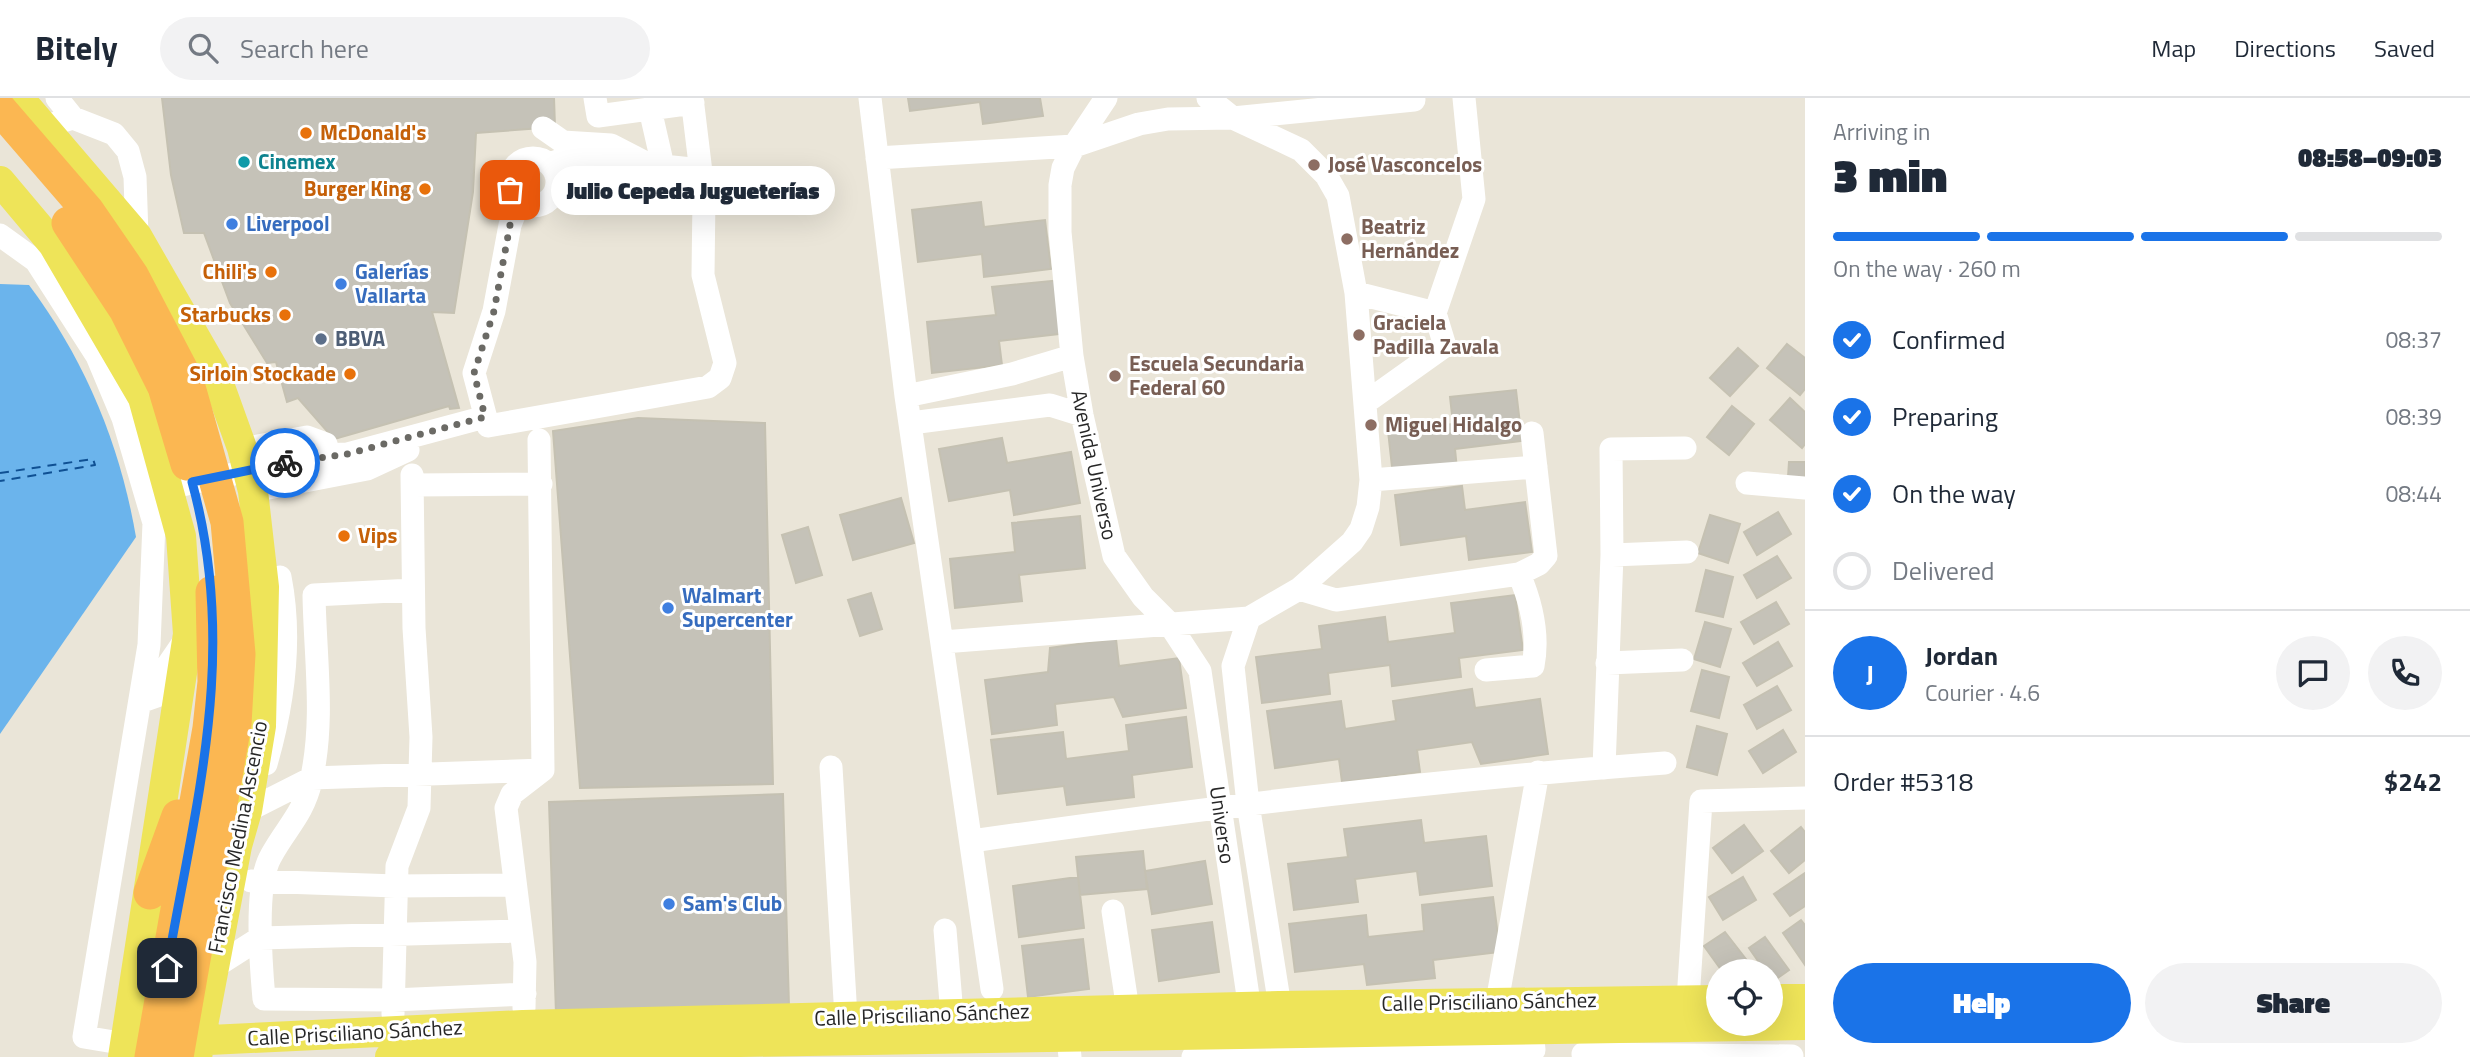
<!DOCTYPE html>
<html lang="en">
<head>
<meta charset="utf-8">
<style>
  :root { --surface:#fff; --page:#f2f2f3; --text:#1f2937; --muted:#747a83; --line:#e0e1e3; --accent:#1a73e8 }
  body { margin:0; font-family:"Titillium Web",sans-serif; background:var(--page); color:var(--text); height:100vh; display:flex; flex-direction:column; font-size:26px; white-space:nowrap }
  * { box-sizing:border-box; margin:0 }
  p { font-size:23px; color:var(--muted) }
  .icon { flex:none; width:38px; height:38px; fill:none; stroke:currentColor; stroke-width:2; stroke-linecap:round; stroke-linejoin:round }
  .map { position:relative; flex:1; overflow:hidden }
  .sheet { display:flex; flex-direction:column; background:var(--surface); width:665px }
  .sheet>* { flex:none }
  .buttons { position:absolute; left:1706px; top:861px; display:grid; gap:14px }
  .buttons a { display:grid; place-items:center; width:77px; height:77px; border-radius:50%; background:var(--surface); box-shadow:0 7px 28px #0002; font-size:35px }
  .pin { position:absolute; display:grid; place-items:center; width:60px; height:60px; color:#fff; margin:-30px; border-radius:14px; box-shadow:0 4px 10px #0006 }
  .courier { position:absolute; display:grid; place-items:center; width:70px; height:70px; margin:-35px; border:5px solid #1a73e8; border-radius:50%; background:#fff; color:#222; box-shadow:0 2px 9px #0007 }
  .bubble { position:absolute; height:49px; border-radius:24px; background:var(--surface); box-shadow:0 7px 28px #0002; font-size:23px; font-weight:800; line-height:49px; text-align:center }
  .summary em { font-style:normal; font-weight:800 }
  .summary div { display:flex; flex-direction:column-reverse }
  .summary { display:flex; align-items:center; justify-content:space-between; height:119px; padding:0 28px }
  h1 { font-size:46px; font-weight:800; line-height:52px }
  .bar { display:grid; grid-template-columns:repeat(4,1fr); gap:10px 7px; align-content:center; height:84px; padding:0 28px }
  .bar i { height:9px; border-radius:5px; background:var(--line) }
  .bar .selected { background:var(--accent) }
  .bar p { grid-column:span 4 }
  .line { display:flex; align-items:center; gap:18px; padding:0 28px; border-top:2px solid var(--line) }
  .line div { flex:1 }
  .round { display:grid; place-items:center; flex:none; width:74px; height:74px; border-radius:37px; background:var(--page) }
  ol { padding:0 28px; list-style:none }
  li { display:flex; align-items:center; gap:21px; height:77px }
  li p { margin-inline-start:auto }
  li .icon { padding:7px; border-radius:50%; background:var(--accent); color:#fff; stroke-width:4 }
  li:last-child { color:var(--muted) }
  li i { width:38px; height:38px; border:4px solid var(--line); border-radius:50% }
  .action { display:flex; gap:14px; margin-top:auto; padding:14px 28px }
  .action a { flex:1; height:80px; border-radius:42px; background:var(--accent); color:#fff; font-size:28px; font-weight:800; line-height:80px; text-align:center }
  .action a+a { background:var(--page); color:var(--text) }
  header { display:flex; align-items:center; gap:42px; box-sizing:border-box; height:98px; padding:0 35px; background:var(--surface); border-bottom:2px solid var(--line) }
  header strong { font-size:33px }
  nav { display:flex; gap:38px; margin-inline-start:auto; font-size:24px }
  .search { width:490px; height:63px; background:var(--page); display:flex; align-items:center; gap:18px; box-sizing:border-box; padding:0 24px; border-radius:38px; color:var(--muted); font-size:26px }
  main { display:flex; flex:1; min-height:0 }
  .map>svg:first-child { display:block }
</style>
</head>
<body>
<header>
<strong>Bitely</strong>
<div class="search"><svg class="icon" aria-label="search" viewBox="0 0 24 24"><circle cx="10" cy="10" r="6"/><path d="M15 15l6 6"/></svg>Search here</div>
<nav><a>Map</a><a>Directions</a><a>Saved</a></nav>
</header>
<main>
<div class="map">
<svg width="1805" height="959" viewBox="0 0 1805 959">
  <rect width="100%" height="100%" fill="#eae5d8"/>
  <path fill="#6bb4ec" d="M0 186 29 187C85 262 120 346 136 439L0 636Z"/>
  <g fill="none" stroke-linecap="round" stroke-linejoin="round">
    <path stroke="#0f5093" stroke-width="2" stroke-dasharray="9 7" stroke-linecap="butt" d="M0 375 93 361 95 367 0 383"/>
  </g>
  <path fill="#c5c2b8" stroke="#c5c1b2" stroke-width="2" d="M162 0H554L555 29 476 35 473 94 454 215 432 214 459 310 450 311 449 308 334 341 298 300 287 304 276 264 267 265 230 205 204 135H184L171 77Z
    M908 0H1040L1043 18 983 26 980 4 910 13Z
    M981 104 984 129 1045 122 1051 171 984 179 982 156 918 164 912 112Z
    M1061 182 1067 235 999 243 1002 267 932 275 927 224 996 217 992 189Z
    M1787 246 1805 260V291L1800 297 1767 270Z
    M1738 250 1758 268 1730 298 1710 280Z
    M1516 292 1522 343 1455 351 1457 371 1393 378 1388 333 1453 326 1450 299Z
    M1790 300 1805 314V346L1802 350 1770 322Z
    M1732 308 1754 326 1729 357 1707 339Z
    M638 320 765 325 773 686 580 690 553 333Z
    M1002 340 1007 365 1071 354 1080 405 1014 417 1010 392 949 403 939 351Z
    M1789 364H1805V380L1788 379Z
    M1462 388 1465 412 1525 404 1532 454 1469 462 1466 438 1401 447 1395 397Z
    M901 400 914 445 853 462 840 417Z
    M1778 414 1791 436 1757 457 1744 434Z
    M1710 417 1740 426 1728 465 1698 455Z
    M1080 418 1085 470 1019 477 1022 503 955 510 950 461 1015 454 1012 425Z
    M808 429 822 477 796 485 782 437Z
    M1777 458 1791 480 1757 500 1744 477Z
    M1706 472 1733 479 1723 519 1696 513Z
    M871 495 882 531 860 538 848 502Z
    M1515 497 1523 552 1459 560 1461 579 1392 588 1390 567 1328 575 1330 596 1262 605 1256 559 1322 551 1319 528 1385 519 1388 544 1455 535 1451 505Z
    M1776 504 1789 526 1754 546 1741 524Z
    M1705 524 1731 531 1720 569 1694 561Z
    M1116 541 1119 568 1179 560 1186 610 1123 619 1114 599 1055 606 1057 627 992 636 985 582 1048 574 1050 550Z
    M1778 544 1792 568 1757 588 1743 565Z
    M1702 572 1729 579 1719 620 1691 613Z
    M1777 588 1791 612 1757 631 1744 607Z
    M1472 591 1475 610 1540 601 1548 656 1481 666 1472 644 1417 652 1420 674 1342 684 1339 661 1275 670 1267 613 1341 603 1345 631 1396 623 1393 603Z
    M1186 619 1192 669 1132 677 1134 699 1067 707 1064 688 998 696 991 642 1063 634 1066 661 1129 653 1126 627Z
    M1697 628 1727 636 1717 677 1687 669Z
    M1783 632 1796 654 1763 675 1749 653Z
    M783 696 789 909 556 916 549 704Z
    M1421 722 1424 745 1486 738 1492 788 1420 797 1417 773 1355 781 1358 804 1294 812 1288 766 1348 759 1344 731Z
    M1744 727 1763 753 1732 775 1713 750Z
    M1801 729 1805 734V762L1789 775 1771 753Z
    M1143 753 1147 791 1080 797 1076 759Z
    M1205 763 1212 806 1152 816 1145 773Z
    M1805 775V808L1790 818 1774 796Z
    M1078 779 1084 830 1019 839 1013 788Z
    M1743 779 1756 802 1723 822 1709 799Z
    M1493 799 1500 854 1433 862 1435 880 1367 887 1364 866 1295 874 1289 826 1366 817 1368 839 1424 833 1422 807Z
    M1801 822 1805 827V867L1783 835Z
    M1212 824 1219 874 1159 883 1152 832Z
    M1725 834 1749 865 1739 873H1722L1704 848Z
    M1765 839 1789 872 1772 884 1771 873H1765L1749 850Z
    M1083 841 1089 891 1028 899 1022 848Z"/>
  <g fill="none" stroke-linecap="round" stroke-linejoin="round">
    <path stroke="#fff" stroke-width="23" d="M57 0 73 20
      M595 0 598 18 693 5
      M870 0 906 298 992 891
      M1106 0 1074 48 1063 70 1060 87V134L1072 258 1082 317 1114 458 1143 499 1168 524 1200 573 1257 959
      M650 11 663 68 701 72
      M43 29 73 20 114 36 128 53 135 79 137 138
      M543 30 563 44 611 47 642 63
      M877 60 1074 48 1139 26 1168 21 1233 20 1414 2
      M509 84a24 24 0 1 1 48 0a24 24 0 1 1-48 0Z
      M549 66 563 61 663 68
      M519 104 510 127 494 213 474 275 488 328 708 289 720 280 725 265 703 177 704 99 692 0
      M0 137 36 163 97 258 123 320 154 425 149 547 84 939 126 946
      M1356 195 1435 215 1474 101 1464 0
      M906 298 1012 276 1072 258
      M1365 305 1445 248 1435 215
      M911 325 1050 307 1082 317
      M242 351 307 339 326 346
      M1371 382 1536 369
      M1747 385 1805 390
      M413 387 541 386
      M168 390 322 357 347 356 485 319
      M253 393 367 371 408 352
      M1612 457 1687 454
      M1299 491 1336 502 1519 476 1539 466 1546 458 1532 335
      M413 492 314 497C315 559 325 622 311 683 303 717 286 730 271 758 254 787 261 867 264 901L393 902 525 896
      M1249 520 1233 568 1248 706 1288 959
      M943 544 1249 520 1299 491 1352 444 1361 431 1368 409 1371 382 1356 195 1338 98 1326 77 1301 52 1233 20 1208 0
      M1607 565 1682 562
      M1486 572 1533 568C1539 537 1531 504 1519 476
      M140 604 157 598 161 577 185 542
      M266 666C283 607 292 540 280 479
      M831 669 846 919
      M1604 670 1612 457 1611 351 1685 350
      M247 713 312 680 543 672
      M972 743C1202 710 1433 682 1665 665
      M251 783 396 788 514 787
      M1113 813 1128 912
      M945 832 952 917
      M213 870 260 840 521 833
      M1688 902 1701 703 1805 700
      M1497 904 1538 674
      M524 910 525 864 506 710 512 696 543 672 539 342
      M393 916 397 768 419 710 421 639 414 530 412 377
      M1068 940 1070 959
      M1583 956 1792 958
      M1193 959 1534 952 1532 932"/>
    <path stroke="#eee459" stroke-width="30" d="M19 0 137 138 214 272 242 350 253 393 264 489 261 628 247 713 237 748 197 959
      M0 83 53 146 143 300 181 438 188 536 123 959
      M1771 901H1805
      M126 946 523 927 1279 908 1718 902
      M390 959 614 946 1805 927"/>
    <path stroke="#fbb752" stroke-width="33" d="M0 11 88 113 132 177 187 282 227 424 239 556 235 626 177 959
      M68 125 126 213 164 289 187 366
      M150 795 178 718
      M151 959 209 630 214 584 212 494"/>
  </g>
  <g fill="none" stroke-linecap="round" stroke-linejoin="round">
    <path stroke="#6b6a65" stroke-width="7" stroke-dasharray="0 12.6" d="M285 365 347 356 485 319 474 275 494 213 510 127 519 104 510 92"/>
    <path stroke="#1a73e8" stroke-width="9" d="M167 870C196 702 239 555 192 384L285 365"/>
  </g>
  <g fill="#e8710a" stroke="#fff" stroke-width="2.5">
    <circle cx="306" cy="35" r="7"/>
    <circle cx="425" cy="91" r="7"/>
    <circle cx="271" cy="174" r="7"/>
    <circle cx="285" cy="217" r="7"/>
    <circle cx="350" cy="276" r="7"/>
    <circle cx="344" cy="438" r="7"/>
  </g>
  <circle fill="#0f9aa8" stroke="#fff" stroke-width="2.5" cx="244" cy="64" r="7"/>
  <g fill="#8d6e63" stroke="#fff" stroke-width="2.5">
    <circle cx="1314" cy="67" r="7"/>
    <circle cx="1347" cy="141" r="7"/>
    <circle cx="1359" cy="237" r="7"/>
    <circle cx="1115" cy="278" r="7"/>
    <circle cx="1371" cy="327" r="7"/>
  </g>
  <g fill="#3f7fe0" stroke="#fff" stroke-width="2.5">
    <circle cx="232" cy="126" r="7"/>
    <circle cx="341" cy="186" r="7"/>
    <circle cx="668" cy="510" r="7"/>
    <circle cx="669" cy="806" r="7"/>
  </g>
  <circle fill="#5c6f8a" stroke="#fff" stroke-width="2.5" cx="321" cy="241" r="7"/>
  <g text-anchor="middle" stroke-width="6" stroke-linejoin="round" paint-order="stroke">
    <g font-size="21" font-weight="bold" fill="#c56008" stroke="#fff" text-anchor="end">
      <text x="320" y="42" text-anchor="start">McDonald's</text>
      <text x="411" y="98">Burger King</text>
      <text x="257" y="181">Chili's</text>
      <text x="271" y="224">Starbucks</text>
      <text x="336" y="283">Sirloin Stockade</text>
      <text x="358" y="445" text-anchor="start">Vips</text>
    </g>
    <g font-size="21" font-weight="bold" fill="#0d838f" stroke="#fff" text-anchor="start">
      <text x="258" y="71">Cinemex</text>
    </g>
    <g font-size="21" font-weight="bold" fill="#785e54" stroke="#fff" text-anchor="start">
      <text x="1328" y="74">José Vasconcelos</text>
      <text x="1361" y="136">Beatriz<tspan x="1361" dy="24">Hernández</tspan></text>
      <text x="1373" y="232">Graciela<tspan x="1373" dy="24">Padilla Zavala</tspan></text>
      <text x="1129" y="273">Escuela Secundaria<tspan x="1129" dy="24">Federal 60</tspan></text>
      <text x="1385" y="334">Miguel Hidalgo</text>
    </g>
    <g font-size="21" font-weight="bold" fill="#366cbe" stroke="#fff" text-anchor="start">
      <text x="246" y="133">Liverpool</text>
      <text x="355" y="181">Galerías<tspan x="355" dy="24">Vallarta</tspan></text>
      <text x="682" y="505">Walmart<tspan x="682" dy="24">Supercenter</tspan></text>
      <text x="683" y="813">Sam's Club</text>
    </g>
    <g font-size="21" font-weight="bold" fill="#4e5e75" stroke="#fff" text-anchor="start">
      <text x="335" y="248">BBVA</text>
    </g>
    <g font-size="21" fill="#272727" stroke="#fff">
      <text transform="translate(1094 367) rotate(78)" y="7">Avenida Universo</text>
      <text transform="translate(1222 727) rotate(82)" y="7">Universo</text>
      <text transform="translate(238 739) rotate(-79)" y="7">Francisco Medina Ascencio</text>
      <text transform="translate(1489 904) rotate(-1)" y="7">Calle Prisciliano Sánchez</text>
      <text transform="translate(922 917) rotate(-2)" y="7">Calle Prisciliano Sánchez</text>
      <text transform="translate(355 935) rotate(-3)" y="7">Calle Prisciliano Sánchez</text>
    </g>
  </g>
</svg>
<div class="buttons">
<a><svg class="icon" aria-label="locate" viewBox="0 0 24 24"><circle cx="12" cy="12" r="6"/><path d="M12 2v4M12 18v4M2 12h4M18 12h4"/></svg></a>
</div>
<div class="pin" style="left:510px;top:92px;background:#ea580c"><svg class="icon" aria-label="bag" viewBox="0 0 24 24"><path d="M5 8h14l-1 12H6zM9 8a3 3 0 0 1 6 0"/></svg></div>
<div class="pin" style="left:167px;top:870px;background:#1f2937"><svg class="icon" aria-label="home" viewBox="0 0 24 24"><path d="M3 11l9-7 9 7M6 9v11h12V9"/></svg></div>
<div class="courier" style="left:285px;top:365px"><svg class="icon" aria-label="bike" viewBox="0 0 24 24"><circle cx="6" cy="16" r="4"/><circle cx="18" cy="16" r="4"/><path d="M6 16l4-8h5l3 8M10 8l3 8H6M13 5h3"/></svg></div>
<div class="bubble" style="left:551px;top:68px;width:284px">Julio Cepeda Jugueterías</div>
</div>
<section class="sheet">
<div class="summary"><div><h1>3 min</h1><p>Arriving in</p></div><em>08:58–09:03</em></div>
<div class="bar"><i class="selected"></i><i class="selected"></i><i class="selected"></i><i></i><p>On the way · 260 m</p></div>
<ol>
<li><svg class="icon" aria-label="check" viewBox="0 0 24 24"><path d="M5 12l5 5 9-10"/></svg>Confirmed<p>08:37</p></li>
<li><svg class="icon" aria-label="check" viewBox="0 0 24 24"><path d="M5 12l5 5 9-10"/></svg>Preparing<p>08:39</p></li>
<li><svg class="icon" aria-label="check" viewBox="0 0 24 24"><path d="M5 12l5 5 9-10"/></svg>On the way<p>08:44</p></li>
<li><i></i>Delivered</li>
</ol>
<div class="line" style="height:126px"><b class="round" style="background:var(--accent);color:#fff">J</b><div><b>Jordan</b><p>Courier · 4.6</p></div><a class="round"><svg class="icon" aria-label="chat" viewBox="0 0 24 24"><path d="M4 5h16v11H9l-5 4z"/></svg></a><a class="round"><svg class="icon" aria-label="phone" viewBox="0 0 24 24"><path d="M5 4h4l2 5-3 2q2 4 5 5l2-3 5 2v4C11 20 4 13 5 4z"/></svg></a></div>
<div class="line" style="height:91px"><div>Order #5318</div><b>$242</b></div>
<div class="action"><a>Help</a><a>Share</a></div>
</section>
</main>
</body>
</html>
